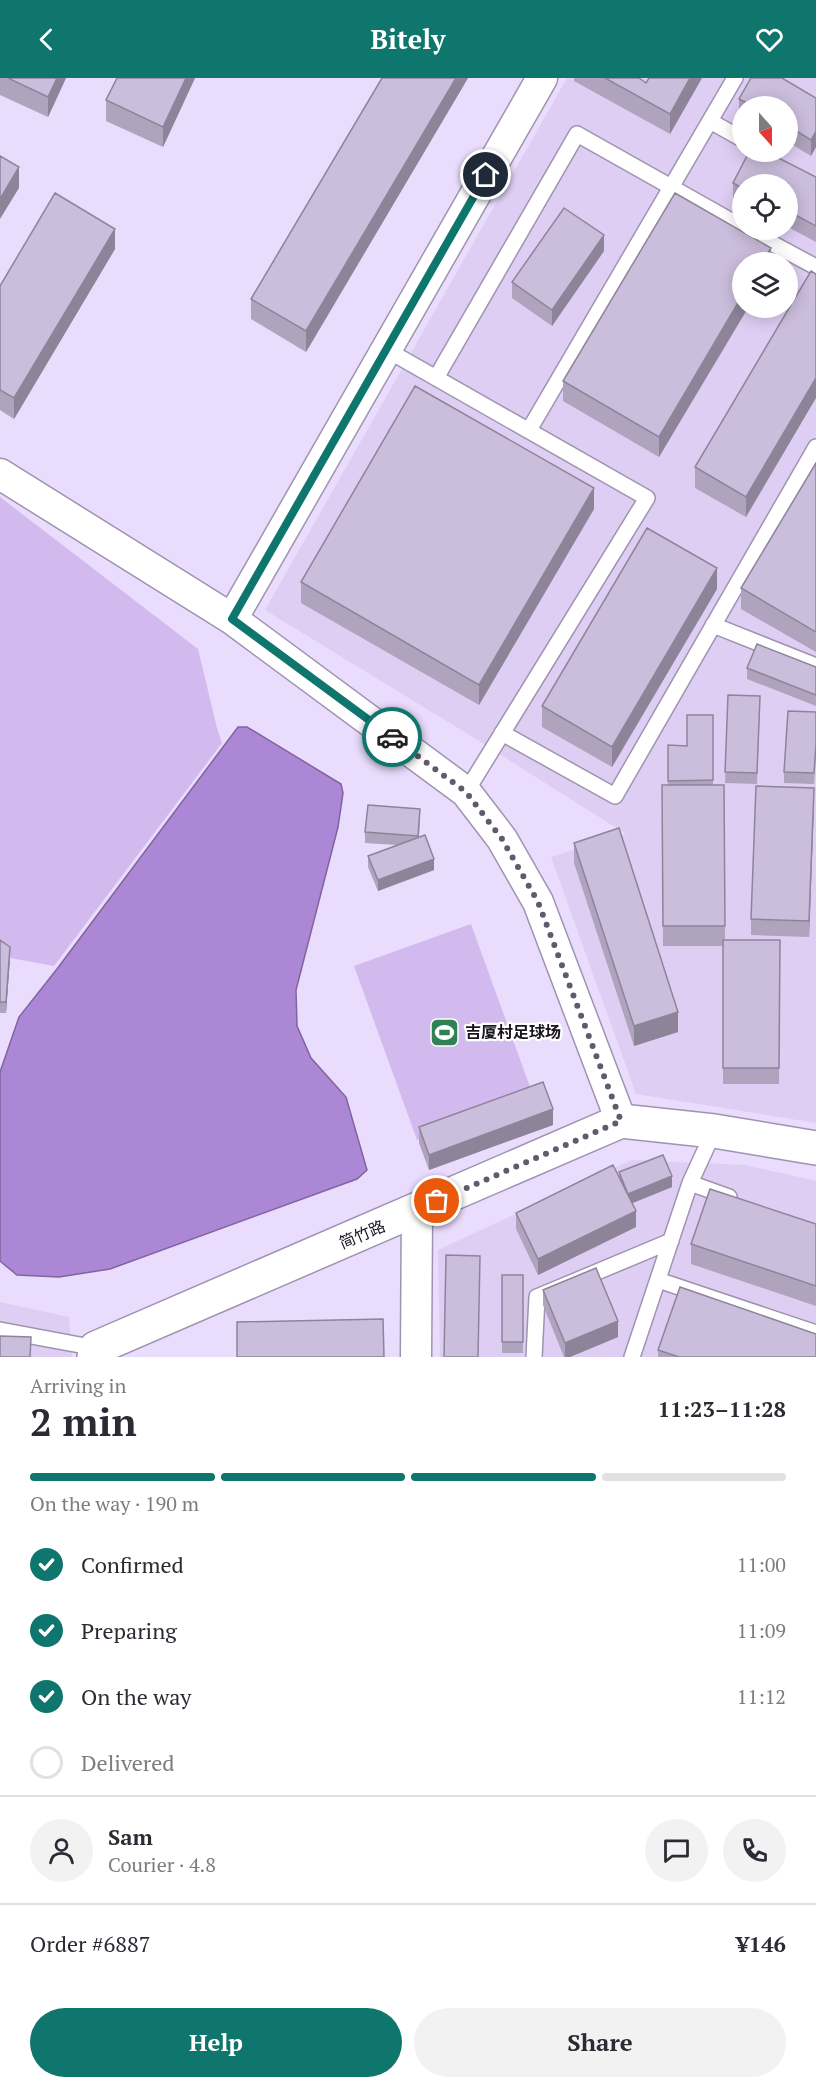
<!DOCTYPE html>
<html lang="en">
<head>
<meta charset="utf-8">
<style>
  :root { --surface:#fff; --page:#f2f2f3; --text:#2b2b33; --muted:#7c7c81; --line:#e1e1e2; --accent:#0f766e }
  body { margin:0; font-family:"PT Serif","Noto Sans SC",serif; background:var(--page); color:var(--text); height:100vh; display:flex; flex-direction:column; font-size:22px; white-space:nowrap }
  * { box-sizing:border-box; margin:0 }
  p { font-size:20px; color:var(--muted) }
  .icon { flex:none; width:33px; height:33px; fill:none; stroke:currentColor; stroke-width:2; stroke-linecap:round; stroke-linejoin:round }
  .map { position:relative; height:1279px; overflow:hidden }
  .side { display:flex; flex-direction:column; background:var(--surface); flex:1 }
  .side>* { flex:none }
  .needle { width:39px; rotate:159deg }
  .buttons { position:absolute; left:732px; top:18px; display:grid; gap:12px }
  .buttons a { display:grid; place-items:center; width:66px; height:66px; border-radius:50%; background:var(--surface); box-shadow:0 3px 15px #0003; font-size:30px }
  .pin { position:absolute; display:grid; place-items:center; width:51px; height:51px; color:#fff; margin:-26px; border:3px solid #fff; border-radius:50%; box-shadow:0 2px 6px #0007 }
  .courier { position:absolute; display:grid; place-items:center; width:60px; height:60px; margin:-30px; border:4px solid #0f766e; border-radius:50%; background:#fff; color:#222; box-shadow:0 2px 8px #0007 }
  .head em { font-style:normal; font-weight:700 }
  .head div { display:flex; flex-direction:column-reverse }
  .head { display:flex; align-items:center; justify-content:space-between; height:102px; padding:0 30px }
  h1 { font-size:39px; font-weight:700; line-height:45px }
  .bar { display:grid; grid-template-columns:repeat(4,1fr); gap:9px 6px; align-content:center; height:72px; padding:0 30px }
  .bar i { height:8px; border-radius:4px; background:var(--line) }
  .bar .selected { background:var(--accent) }
  .bar p { grid-column:span 4 }
  .line { display:flex; align-items:center; gap:15px; padding:0 30px; border-top:2px solid var(--line) }
  .line div { flex:1 }
  .round { display:grid; place-items:center; flex:none; width:63px; height:63px; border-radius:32px; background:var(--page) }
  ol { padding:0 30px; list-style:none }
  li { display:flex; align-items:center; gap:18px; height:66px }
  li p { margin-inline-start:auto }
  li .icon { padding:6px; border-radius:50%; background:var(--accent); color:#fff; stroke-width:4 }
  li:last-child { color:var(--muted) }
  li i { width:33px; height:33px; border:3px solid var(--line); border-radius:50% }
  .button { display:flex; gap:12px; margin-top:auto; padding:12px 30px }
  .button a { flex:1; height:69px; border-radius:36px; background:var(--accent); color:#fff; font-size:24px; font-weight:700; line-height:69px; text-align:center }
  .button a+a { background:var(--page); color:var(--text) }
  header { display:flex; justify-content:space-between; align-items:center; height:78px; padding:0 30px; background:var(--accent); color:#fff; font-size:27px; font-weight:700 }
  .map>svg:first-child { display:block }
</style>
</head>
<body>
<header><svg class="icon" aria-label="back" viewBox="0 0 24 24"><path d="M15 5l-7 7 7 7"/></svg>Bitely<svg class="icon" aria-label="heart" viewBox="0 0 24 24"><path d="M12 20l-8-8c-3-5 5-10 8-4 3-6 11-1 8 4z"/></svg></header>
<div class="map">
<svg width="816" height="1279" viewBox="0 0 816 1279">
  <rect width="100%" height="100%" fill="#eadcfc"/>
  <path fill="#dfcef4" fill-rule="evenodd" d="M567 0H816V1045L636 1016 551 779 626 756 466 655 265 532ZM742 28H788V74H742ZM742 106H788V152H742ZM742 184H788V230H742Z
    M632 1082 745 1087 816 1103V1279H440L438 1172Z
    M0 1224 69 1239 72 1279H0Z"/>
  <path fill="#d2baef" d="M0 419 198 571 217 650 222 665 54 888 10 880 0 873Z
    M471 846 534 1020 417 1062 354 888Z"/>
  <path fill="#ac87d6" stroke="#80649f" stroke-width="1.5" d="M238 649H247L341 706 343 715 338 749 296 912 297 948 311 980 346 1019 367 1092 357 1101 110 1191 59 1199 17 1197 0 1183V994L19 939 57 891Z"/>
  <g fill="none" stroke-linecap="round" stroke-linejoin="round">
    <defs>
      <path id="lane" d="M710 43 742 61
        M747 152 816 189
        M387 272 647 420 466 714
        M436 300 577 56 742 149
        M529 352 735 0
        M713 547 816 588
        M502 655 615 718 816 369
        M690 1105 729 1119
        M658 1202 816 1255
        M0 1252 96 1270
        M534 1279 537 1219 671 1163
        M632 1279 690 1105 714 1053"/>
      <path id="street" d="M542 0 232 541 466 714 502 761 538 824 621 1043
        M0 396 232 541
        M416 1279 417 1132"/>
      <path id="secondary" d="M94 1279 96 1270 621 1043 714 1053 816 1070"/>
    </defs>
    <use href="#lane" stroke="#a093b0" stroke-width="18"/>
    <use href="#street" stroke="#a093b0" stroke-width="33"/>
    <use href="#secondary" stroke="#a093b0" stroke-width="36"/>
    <use href="#lane" stroke="#fff" stroke-width="15"/>
    <use href="#street" stroke="#fff" stroke-width="30"/>
    <use href="#secondary" stroke="#fff" stroke-width="33"/>
  </g>
  <path fill="#afa3bd" d="M0 0H66L48 39 0 17Z
    M195 0 163 69 106 43V22Z
    M382 0H468L306 274 251 241V221Z
    M574 0H639L646 5 649 0H702L670 56 574 3Z
    M816 20V69L811 78 788 64V28H742V39L739 37V21Z
    M816 99V164L788 149V106H742V126L733 121V105Z
    M115 171 14 341 0 332V208Z
    M604 173 552 248 512 220V204Z
    M771 184 659 379 563 323V303Z
    M816 196 746 439 695 410V389Z
    M816 385V574L741 531V510Z
    M594 431 479 627 301 525V504Z
    M717 511 612 689 542 649V628Z
    M816 589V628L747 601V590Z
    M728 617 760 629 757 706 725 705Z
    M816 634V677L814 706 784 705V694Z
    M713 637V707H724L725 862H780L779 1006H723V868H663L662 707H668V667L687 668Z
    M814 726 809 859 751 857V841Z
    M420 742 419 759 434 792 378 813 368 789V778L397 767 365 765V754Z
    M574 765 678 954 634 968 574 785Z
    M0 862 10 880 6 935H0Z
    M553 1047 429 1092 419 1065V1049Z
    M619 1094 672 1109 632 1125 636 1149 538 1197 516 1151V1135L619 1099Z
    M816 1146V1228L691 1186V1166Z
    M502 1197H523V1275H502Z
    M543 1212 618 1259 570 1279H564L543 1227Z
    M658 1272 816 1279H658Z"/>
  <path fill="#8e849a" d="M57 0H66L48 39V19Z
    M186 0H195L163 69V49Z
    M456 0H468L306 274V253Z
    M690 0H702L670 56V36Z
    M816 53V69L811 78V62Z
    M19 89V110L0 141V121Z
    M115 151V171L14 341V320Z
    M604 157V173L552 248V232Z
    M771 170V184H762Z
    M742 218V230H748L659 379V359Z
    M816 300V320L746 439V419Z
    M594 410V431L479 627V607Z
    M717 490V511L612 689V669Z
    M814 710V726L809 859V843Z
    M434 781V792L378 813V802Z
    M10 869V880L6 935V924Z
    M678 934V954L634 968V948Z
    M553 1031V1047L429 1092V1077Z
    M672 1098V1109L628 1127V1116Z
    M636 1133V1149L538 1197V1181Z
    M618 1243V1259L570 1279H565V1265Z"/>
  <path fill="#cbbddc" stroke="#8e849a" stroke-width="1.5" d="M8 0H57L48 19Z
    M117 0H186L163 49 106 22Z
    M382 0H456L306 253 251 221Z
    M605 0H639L646 5 649 0H690L670 36Z
    M751 0H782L816 20V53L811 62 788 48V28H753L739 21Z
    M749 74H767L816 99V148L788 133V106H742V110L733 105Z
    M0 78 19 89 0 121Z
    M55 115 115 151 14 320 0 312V208Z
    M675 115 771 170 762 184H742V218L659 359 563 303Z
    M564 130 604 157 552 232 512 204Z
    M811 193 816 196V300L746 419 695 389Z
    M415 308 594 410 479 607 301 504Z
    M816 385V554L741 510Z
    M647 450 717 490 612 669 542 628Z
    M757 566 816 589V617L747 590Z
    M728 617 760 618 757 695 725 694Z
    M788 633 816 634V666L814 695 784 694Z
    M687 637H713V702L668 703V667L687 668Z
    M662 707H724L725 848H663Z
    M756 708 814 710 809 843 751 841Z
    M368 727 420 731 418 758 365 754Z
    M619 750 678 934 634 948 574 765Z
    M425 757 434 781 378 802 368 778Z
    M0 862 10 869 6 924H0Z
    M723 862H780L779 990H723Z
    M543 1004 553 1031 429 1077 419 1049Z
    M663 1077 672 1098 628 1116 619 1094Z
    M613 1087 636 1133 538 1181 516 1135Z
    M710 1111 816 1146V1208L691 1166Z
    M446 1177 480 1178 478 1279H444Z
    M596 1190 618 1243 565 1265 543 1212Z
    M502 1197H523V1264H502Z
    M680 1209 816 1256V1279H679L658 1272Z
    M383 1241 384 1279H237V1244Z
    M0 1258 31 1259 30 1279H0Z"/>
  <g fill="none" stroke-linecap="round" stroke-linejoin="round">
    <path stroke="#625a6c" stroke-width="6" stroke-dasharray="0 10.8" d="M392 659 466 714 502 761 538 824 621 1043 437 1123"/>
    <path stroke="#0f766e" stroke-width="8" d="M392 659 232 541 486 97"/>
  </g>
  <defs>
    <symbol id="stadium-square" viewBox="-11 -11 22 22"><rect x="-9" y="-9" width="18" height="18" rx="4" fill="#308153" stroke="#fff"/><path d="M0-5a6.5 5 0 1 0 0 10a6.5 5 0 1 0 0-10ZM-3.5-1.8h7v3.6h-7Z" fill="#fff"/></symbol>
  </defs>
  <g fill-rule="evenodd">
    <use href="#stadium-square" x="428" y="938" width="33" height="33"/>
  </g>
  <g text-anchor="middle" stroke-width="4.5" stroke-linejoin="round" paint-order="stroke">
    <g font-size="16" font-weight="bold" fill="#19141e" stroke="#fff" text-anchor="start">
      <text x="465" y="960">吉厦村足球场</text>
    </g>
    <g font-size="16" fill="#19141e" stroke="#fff">
      <text transform="translate(362 1156) rotate(-23)" y="6">简竹路</text>
    </g>
  </g>
</svg>
<div class="buttons">
<a><svg class="needle" viewBox="-14 -14 28 28"><path d="M0-13l5 13h-10z" fill="#e53935"/><path d="M0 13l5-13h-10z" fill="#7c7c81"/></svg></a>
<a><svg class="icon" aria-label="locate" viewBox="0 0 24 24"><circle cx="12" cy="12" r="6"/><path d="M12 2v4M12 18v4M2 12h4M18 12h4"/></svg></a>
<a><svg class="icon" aria-label="layers" viewBox="0 0 24 24"><path d="M12 4l9 5-9 5-9-5zM3 14l9 5 9-5"/></svg></a>
</div>
<div class="pin" style="left:437px;top:1123px;background:#ea580c"><svg class="icon" aria-label="bag" viewBox="0 0 24 24"><path d="M5 8h14l-1 12H6zM9 8a3 3 0 0 1 6 0"/></svg></div>
<div class="pin" style="left:486px;top:97px;background:#1f2937"><svg class="icon" aria-label="home" viewBox="0 0 24 24"><path d="M3 11l9-7 9 7M6 9v11h12V9"/></svg></div>
<div class="courier" style="left:392px;top:659px"><svg class="icon" aria-label="car" viewBox="0 0 24 24"><path d="M5 17H2v-5l4-1 3-4h7l3 4 3 1v5h-3M9 17h6M6 11h13"/><circle cx="7" cy="17" r="2"/><circle cx="17" cy="17" r="2"/></svg></div>
</div>
<section class="side">
<div class="head"><div><h1>2 min</h1><p>Arriving in</p></div><em>11:23–11:28</em></div>
<div class="bar"><i class="selected"></i><i class="selected"></i><i class="selected"></i><i></i><p>On the way · 190 m</p></div>
<ol>
<li><svg class="icon" aria-label="check" viewBox="0 0 24 24"><path d="M5 12l5 5 9-10"/></svg>Confirmed<p>11:00</p></li>
<li><svg class="icon" aria-label="check" viewBox="0 0 24 24"><path d="M5 12l5 5 9-10"/></svg>Preparing<p>11:09</p></li>
<li><svg class="icon" aria-label="check" viewBox="0 0 24 24"><path d="M5 12l5 5 9-10"/></svg>On the way<p>11:12</p></li>
<li><i></i>Delivered</li>
</ol>
<div class="line" style="height:108px"><a class="round"><svg class="icon" aria-label="person" viewBox="0 0 24 24"><circle cx="12" cy="8" r="4"/><path d="M4 21q1-7 8-7t8 7"/></svg></a><div><b>Sam</b><p>Courier · 4.8</p></div><a class="round"><svg class="icon" aria-label="chat" viewBox="0 0 24 24"><path d="M4 5h16v11H9l-5 4z"/></svg></a><a class="round"><svg class="icon" aria-label="phone" viewBox="0 0 24 24"><path d="M5 4h4l2 5-3 2q2 4 5 5l2-3 5 2v4C11 20 4 13 5 4z"/></svg></a></div>
<div class="line" style="height:78px"><div>Order #6887</div><b>¥146</b></div>
<div class="button"><a>Help</a><a>Share</a></div>
</section>
</body>
</html>
